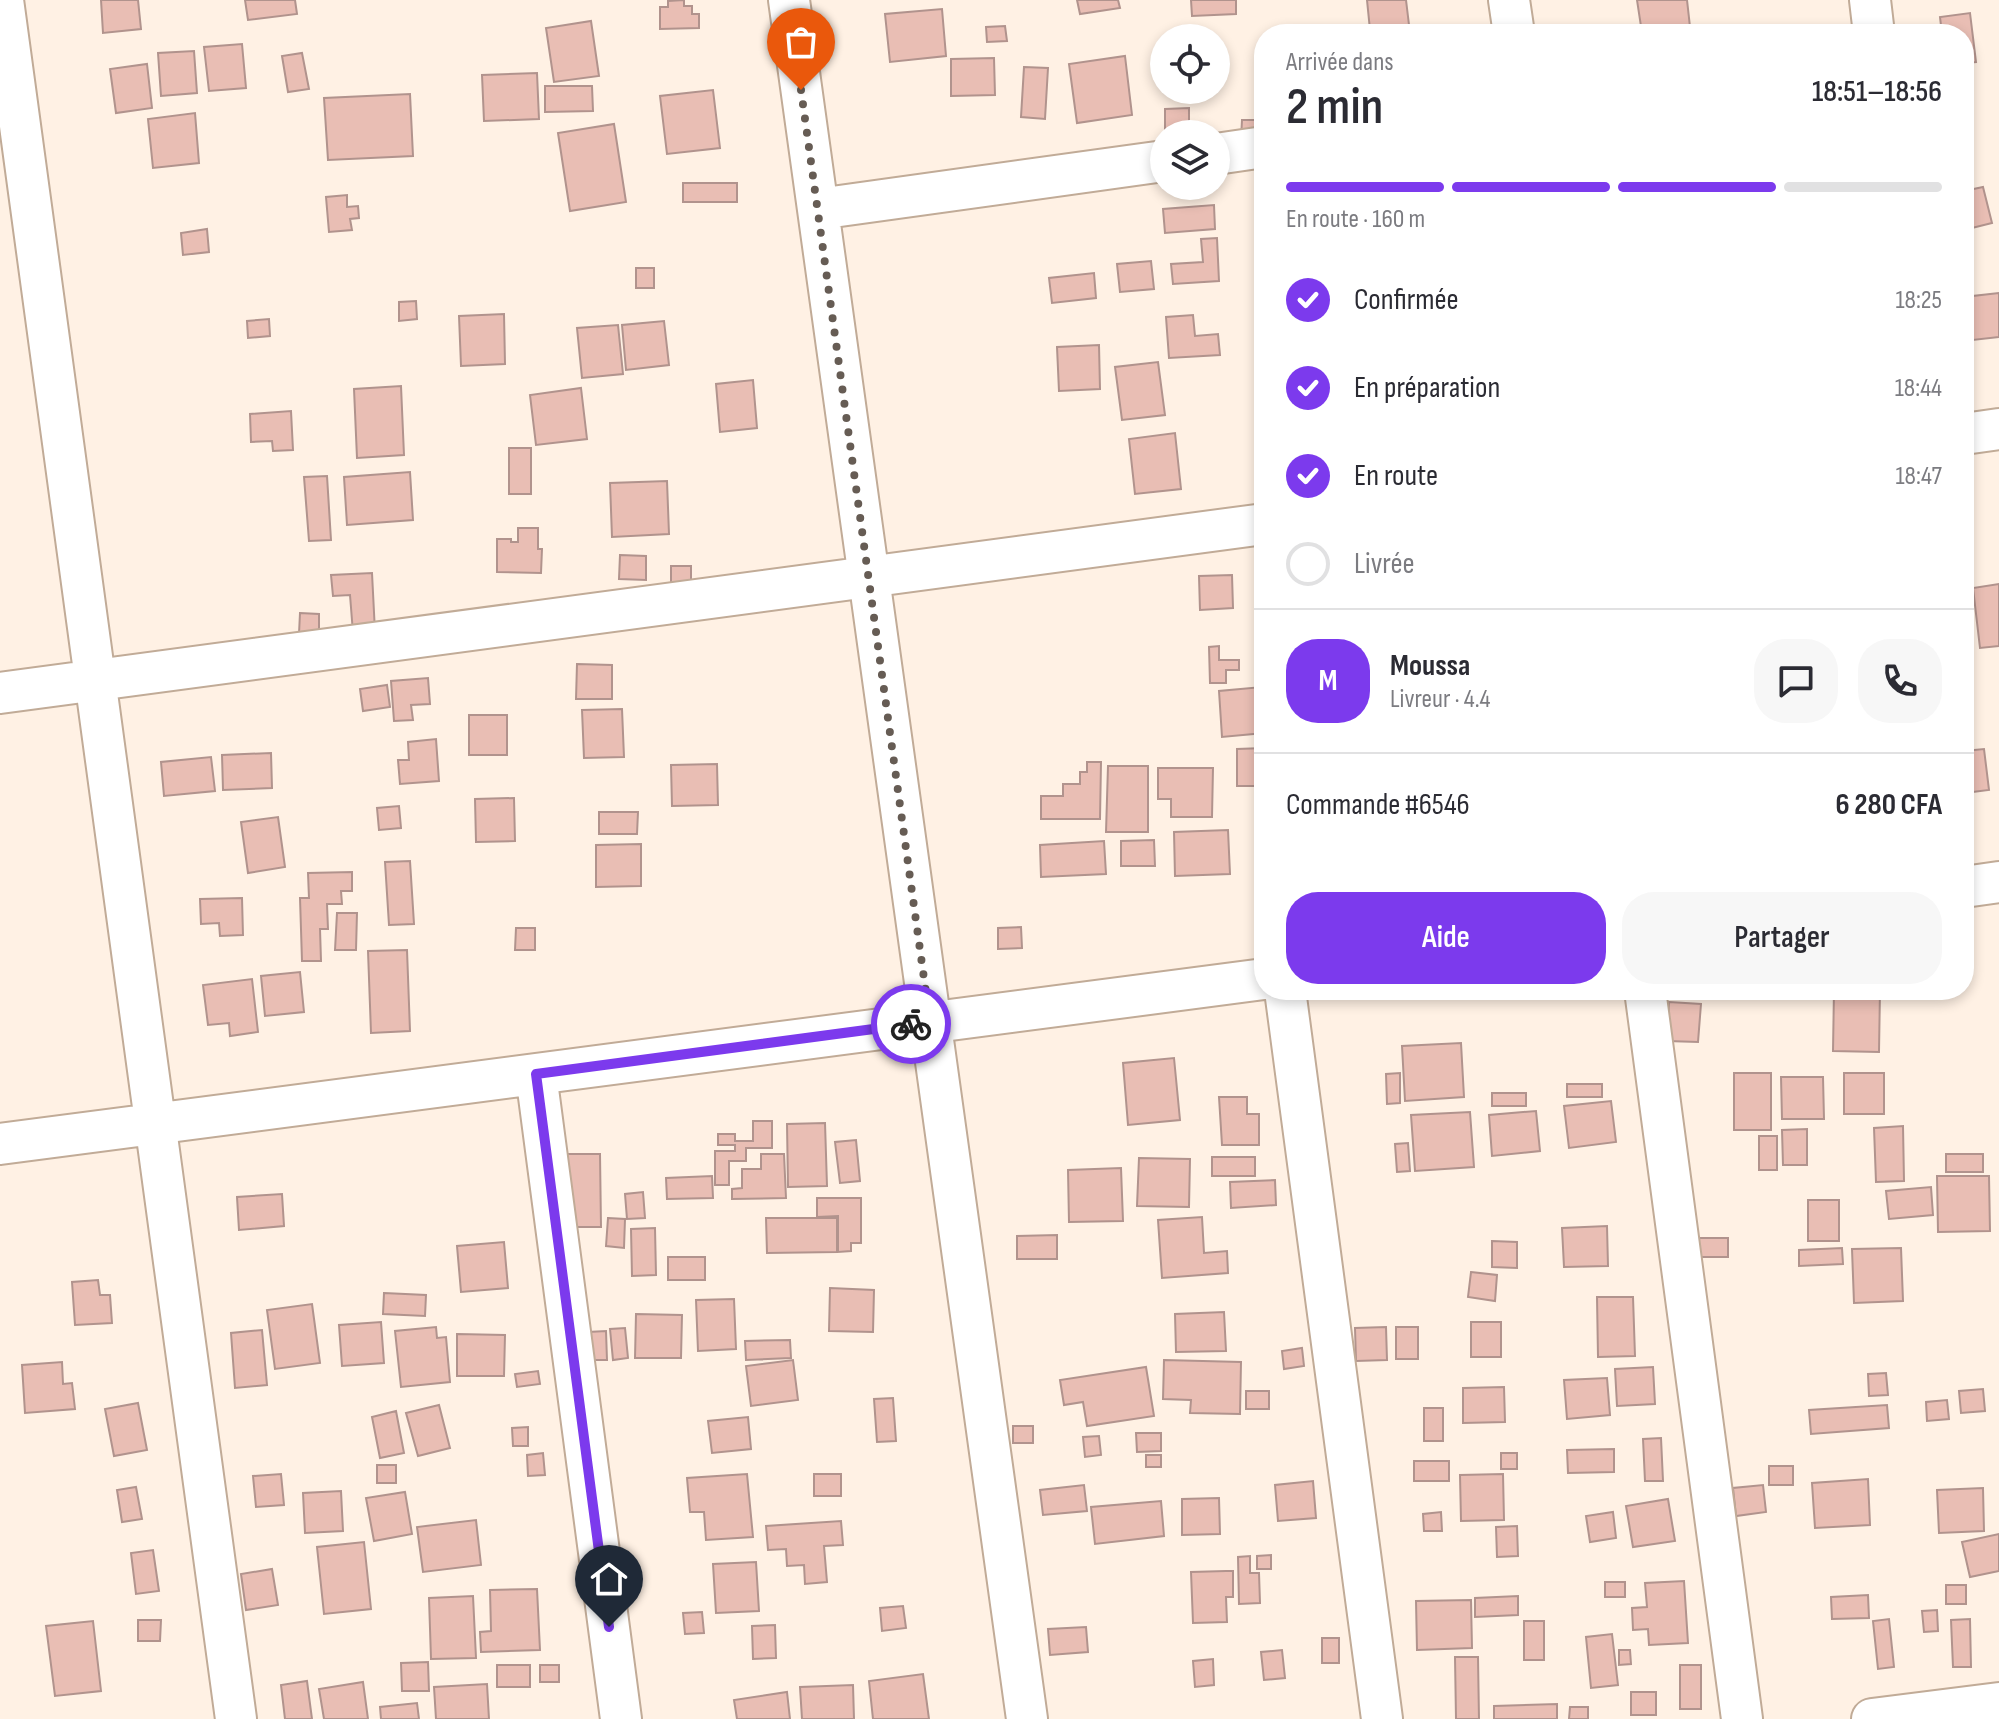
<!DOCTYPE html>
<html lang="fr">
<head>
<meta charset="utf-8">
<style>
  :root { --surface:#fff; --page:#f7f7f7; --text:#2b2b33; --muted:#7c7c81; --line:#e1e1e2; --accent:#7c3aed }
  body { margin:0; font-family:"Sofia Sans Condensed",sans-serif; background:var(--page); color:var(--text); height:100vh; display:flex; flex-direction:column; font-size:30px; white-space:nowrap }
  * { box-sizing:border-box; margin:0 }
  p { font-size:26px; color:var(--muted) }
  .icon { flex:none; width:44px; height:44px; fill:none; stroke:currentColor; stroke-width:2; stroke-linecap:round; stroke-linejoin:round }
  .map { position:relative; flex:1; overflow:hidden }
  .sheet { position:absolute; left:1254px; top:24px; width:720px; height:976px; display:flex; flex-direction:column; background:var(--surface); border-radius:32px; box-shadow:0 4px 12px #0003 }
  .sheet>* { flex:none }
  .tools { position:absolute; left:1150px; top:24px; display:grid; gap:16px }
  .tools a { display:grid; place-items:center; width:80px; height:80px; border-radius:50%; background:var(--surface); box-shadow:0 4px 12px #0003; font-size:40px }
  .pin { position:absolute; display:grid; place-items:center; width:68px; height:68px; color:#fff; margin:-82px -34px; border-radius:50% 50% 50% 0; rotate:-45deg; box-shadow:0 0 8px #0007 }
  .pin .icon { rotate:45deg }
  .courier { position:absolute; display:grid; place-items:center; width:80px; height:80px; margin:-40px; border:6px solid #7c3aed; border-radius:50%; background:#fff; color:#222; box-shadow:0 2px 10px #0007 }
  .summary em { font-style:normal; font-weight:600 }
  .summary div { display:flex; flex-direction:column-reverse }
  .summary { display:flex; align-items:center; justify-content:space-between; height:136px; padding:0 32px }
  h1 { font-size:52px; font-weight:600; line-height:60px }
  .bar { display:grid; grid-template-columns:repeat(4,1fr); gap:12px 8px; align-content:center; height:96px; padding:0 32px }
  .bar i { height:10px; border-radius:6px; background:var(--line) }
  .bar .on { background:var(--accent) }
  .bar p { grid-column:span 4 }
  .line { display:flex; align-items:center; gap:20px; padding:0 32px; border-top:2px solid var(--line) }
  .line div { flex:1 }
  .round { display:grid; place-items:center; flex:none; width:84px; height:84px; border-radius:32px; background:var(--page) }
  ol { padding:0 32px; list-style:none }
  li { display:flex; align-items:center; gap:24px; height:88px }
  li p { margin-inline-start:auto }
  li .icon { padding:8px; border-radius:50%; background:var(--accent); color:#fff; stroke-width:4 }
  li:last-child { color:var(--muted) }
  li i { width:44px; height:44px; border:4px solid var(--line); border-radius:50% }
  .button { display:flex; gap:16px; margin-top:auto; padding:16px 32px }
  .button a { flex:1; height:92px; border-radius:32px; background:var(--accent); color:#fff; font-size:32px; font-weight:600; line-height:92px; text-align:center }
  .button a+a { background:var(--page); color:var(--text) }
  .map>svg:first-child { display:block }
</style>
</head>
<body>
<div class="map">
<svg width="1999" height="1719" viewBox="0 0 1999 1719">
  <rect width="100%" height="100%" fill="#fff1e4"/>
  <path fill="#e9beb4" stroke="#b1938d" stroke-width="2" d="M101 0H138L141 29 103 33Z
    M245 0H295L297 14 248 20Z
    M684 0V6H692V14H699V28L660 29V7H668V1Z
    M1077 0H1118L1120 8 1080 14Z
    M1191 0H1236V14L1192 16Z
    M1367 0H1406L1409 25 1370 30Z
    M1637 0H1687L1690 27 1642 33Z
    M942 9 946 56 890 62 885 14Z
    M1970 13 1976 62 1964 63V34H1942L1940 17Z
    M591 21 599 76 554 82 546 28Z
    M1005 26 1007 41 987 42 986 27Z
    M242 44 246 88 209 91 204 47Z
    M194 51 197 93 161 96 158 53Z
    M302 53 309 89 288 92 282 56Z
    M1125 56 1132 115 1077 123 1069 64Z
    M994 58 995 95 951 96V59Z
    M147 64 152 108 116 113 110 69Z
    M1024 67 1048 68 1045 119 1021 117Z
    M537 73 539 119 484 121 482 75Z
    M545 86H592L593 111 545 112Z
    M713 90 720 148 667 154 660 96Z
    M410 94 413 156 328 160 324 98Z
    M1189 108V134H1165V109Z
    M195 113 199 163 153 168 148 119Z
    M1242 120H1264L1263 140H1241Z
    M614 124 626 202 570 211 558 133Z
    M683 183H737V202H683Z
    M1983 187 1992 223 1964 230V191Z
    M347 195V207L358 206 359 218 350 219 352 230 329 232 326 197Z
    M1214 205 1215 229 1165 233 1163 209Z
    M207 229 209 252 183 255 181 233Z
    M1217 238 1219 281 1173 284 1171 264 1203 262 1201 239Z
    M1151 261 1154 289 1120 292 1117 264Z
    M636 268H654V288H636Z
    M1094 273 1096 298 1052 303 1049 278Z
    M1999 293V337L1964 341V297Z
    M416 301 417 319 399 321V302Z
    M504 314 505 364 461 366 459 316Z
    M1193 315 1195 336 1218 334 1220 355 1169 358 1166 317Z
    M269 319 270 336 248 338 247 321Z
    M664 321 669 365 626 370 622 325Z
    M618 325 623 374 582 378 577 328Z
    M1099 345 1100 389 1059 391 1057 347Z
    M1158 362 1165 415 1122 420 1115 367Z
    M753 380 757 428 720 432 716 384Z
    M401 386 404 455 357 458 354 389Z
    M581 388 587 439 536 445 530 395Z
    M291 411 293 450 273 451 272 441 251 442 250 414Z
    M1175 433 1181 489 1135 494 1129 439Z
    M509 448H531V494H509Z
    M410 472 413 520 347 525 344 477Z
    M327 476 331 540 309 541 304 477Z
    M667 481 669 534 612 537 610 483Z
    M518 528H538V549H542L541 573 497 572V539H511V542H518Z
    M620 555 646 556V580L619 579Z
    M671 566H691V587H671Z
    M372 573 375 632 353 633 350 595 333 596 331 575Z
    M1232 575 1233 608 1200 610 1199 576Z
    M1999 584V646L1980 648 1973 588Z
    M300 613 319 614V634H299Z
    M1219 646V660H1239V670H1226V683H1210L1209 647Z
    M577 664 612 665V699H576Z
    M428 678 430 704 411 705 413 720 394 721 391 681Z
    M387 685 390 707 363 711 360 689Z
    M1262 687 1264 733 1222 737 1219 691Z
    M622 709 624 757 584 758 582 710Z
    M469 715H507V755H469Z
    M436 739 439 781 400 784 398 760H409L408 742Z
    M1264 748V786H1237V749Z
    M1984 749 1989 790 1964 793V751Z
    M271 753 272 788 223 790 222 755Z
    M211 757 215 791 164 796 161 762Z
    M1087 762H1101L1100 819H1041V796H1063V784H1080V772H1087Z
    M717 764 718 805 672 806 671 765Z
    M1108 766H1148V832H1106Z
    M1158 768H1213L1212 817H1171V799H1158Z
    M514 798 515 841 476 842 475 799Z
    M399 806 401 828 379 830 377 808Z
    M599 812H638L637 834H599Z
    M278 817 285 867 248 873 241 822Z
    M1228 830 1230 874 1175 876 1174 832Z
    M1154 840 1155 866H1121V841Z
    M1104 841 1106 874 1041 877 1040 845Z
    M641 844V886L596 887V845Z
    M410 861 414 924 389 925 385 862Z
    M352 872V891H341L342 904H327L328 929H320L321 961H302L300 898H309L308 873Z
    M242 898 243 935 220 936 219 923 201 924 200 899Z
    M337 913H357L356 950H335Z
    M1021 927 1022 948 998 949V928Z
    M516 928H535V950H515Z
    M407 950 410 1031 371 1033 368 951Z
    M300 972 304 1012 265 1016 261 976Z
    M252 979 258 1032 230 1036 229 1023 208 1025 203 985Z
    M1834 990H1880L1879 1052 1833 1051Z
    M1669 1002 1701 1004 1698 1042 1667 1041Z
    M1461 1043 1464 1097 1405 1101 1402 1046Z
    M1174 1058 1180 1120 1128 1125 1123 1063Z
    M1400 1073V1103L1387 1104 1386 1074Z
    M1734 1073H1771V1130H1734Z
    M1844 1073H1884V1114H1844Z
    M1781 1077H1823L1824 1119H1782Z
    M1567 1084H1602V1097H1567Z
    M1492 1093H1526V1106H1492Z
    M1219 1097H1247V1114H1259V1145H1222Z
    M1611 1101 1616 1142 1569 1148 1564 1106Z
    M1536 1111 1540 1151 1492 1156 1489 1115Z
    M1470 1112 1474 1167 1415 1171 1411 1115Z
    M753 1121H772V1148H746V1161H729V1185H715V1151H735V1145H718V1134H735V1141H753Z
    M825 1123 827 1186 788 1187 787 1124Z
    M1903 1126 1904 1181 1876 1182 1874 1128Z
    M1807 1129V1165H1783L1782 1130Z
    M1759 1136H1777V1170H1759Z
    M856 1140 860 1181 840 1183 835 1142Z
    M1408 1143 1410 1171 1397 1172 1395 1144Z
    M567 1154H600L601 1227H567Z
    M761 1154H784L786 1198 732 1199V1189L742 1188V1169H761Z
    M1946 1154H1983V1172H1946Z
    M1212 1157H1255V1176H1212Z
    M1139 1158 1190 1159 1189 1207 1137 1206Z
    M1121 1168 1123 1221 1069 1222 1068 1170Z
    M712 1176 713 1198 667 1199 666 1178Z
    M1937 1176H1989L1990 1231 1938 1232Z
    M1275 1180 1276 1205 1231 1208 1230 1182Z
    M1931 1187 1933 1215 1889 1219 1886 1191Z
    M643 1192 645 1218 627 1219 625 1194Z
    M282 1194 284 1226 239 1230 237 1197Z
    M817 1198H861V1243H851V1251L838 1252V1216L817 1217Z
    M1808 1200H1839V1241H1808Z
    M1202 1217 1204 1253 1227 1251 1228 1273 1162 1278 1158 1220Z
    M608 1218 625 1219 624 1248 606 1246Z
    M766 1218H837V1252L767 1253Z
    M1607 1226 1608 1266 1564 1267 1562 1228Z
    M655 1228 656 1275 632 1276 631 1229Z
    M1057 1235V1259H1017V1236Z
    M1698 1238H1728V1257H1698Z
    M1492 1241 1517 1242V1268L1492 1267Z
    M504 1242 508 1288 461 1292 457 1246Z
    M1842 1248 1843 1264 1799 1266V1250Z
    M1901 1248 1903 1301 1854 1303 1852 1249Z
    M668 1257H705V1280H668Z
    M1471 1272 1497 1275 1495 1301 1468 1297Z
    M98 1280 100 1295H110L112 1323 75 1325 72 1282Z
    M830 1288 874 1290 873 1332 829 1331Z
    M384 1293 426 1295 425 1316 383 1314Z
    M1597 1297H1633L1635 1356 1598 1357Z
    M734 1299 736 1349 698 1351 696 1300Z
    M312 1304 320 1363 275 1369 267 1310Z
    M1224 1312 1226 1351 1176 1352 1175 1314Z
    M636 1314 682 1315 681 1358H635Z
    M381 1322 384 1363 342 1366 339 1325Z
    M1471 1322H1501V1357H1471Z
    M436 1327 437 1338 446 1337 450 1382 401 1387 395 1331Z
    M1386 1327 1387 1360 1356 1361 1355 1328Z
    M1396 1327H1418V1359H1396Z
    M625 1328 628 1358 613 1360 610 1329Z
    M262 1330 267 1385 235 1388 231 1333Z
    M606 1331 607 1360H589L588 1332Z
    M457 1334 505 1335 504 1376H457Z
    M790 1340 791 1358 746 1360 745 1341Z
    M1302 1348 1304 1366 1284 1369 1282 1351Z
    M793 1360 798 1400 751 1406 746 1366Z
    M1164 1360 1241 1362 1240 1414 1190 1413 1191 1400 1163 1399Z
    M62 1362 63 1384 72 1383 75 1409 25 1413 22 1365Z
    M1146 1367 1154 1416 1087 1426 1083 1402 1064 1405 1060 1380Z
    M1653 1367 1655 1404 1617 1406 1615 1369Z
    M538 1371 540 1384 517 1387 515 1374Z
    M1886 1373 1888 1395 1869 1396 1868 1374Z
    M1607 1378 1610 1415 1567 1419 1564 1380Z
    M1504 1387 1505 1422 1463 1423V1388Z
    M1983 1389 1985 1411 1961 1413 1959 1391Z
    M1246 1391H1269V1409H1246Z
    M893 1398 896 1441 877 1442 874 1399Z
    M1947 1400 1949 1419 1927 1421 1926 1402Z
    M138 1403 147 1450 114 1456 105 1409Z
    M439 1405 450 1448 418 1456 406 1413Z
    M1887 1405 1889 1428 1811 1434 1809 1410Z
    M1424 1408H1443V1441H1424Z
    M396 1411 404 1453 380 1458 372 1417Z
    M748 1417 751 1449 712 1453 708 1421Z
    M1013 1426H1033V1443H1013Z
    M528 1427V1446H513L512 1428Z
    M1136 1433H1161V1451L1137 1452Z
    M1099 1436 1101 1455 1085 1457 1083 1437Z
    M1661 1438 1663 1481H1645L1643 1439Z
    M1614 1449V1472L1568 1473 1567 1450Z
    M543 1453 545 1475 528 1476 527 1455Z
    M1501 1453H1517V1469H1501Z
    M1146 1455H1161V1467H1146Z
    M1414 1461H1449V1481H1414Z
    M377 1465H396V1483H377Z
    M1769 1466H1793V1485H1769Z
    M281 1474 284 1505 256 1507 253 1476Z
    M747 1474 753 1537 706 1540 704 1512H690L687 1478Z
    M814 1474H841V1496H814Z
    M1503 1474 1504 1520 1461 1521 1460 1475Z
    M1868 1479 1870 1525 1815 1528 1812 1483Z
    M1313 1481 1316 1518 1278 1521 1275 1485Z
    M1084 1485 1087 1511 1043 1515 1040 1490Z
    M1763 1485 1766 1512 1736 1516 1733 1488Z
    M136 1487 142 1519 122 1522 117 1490Z
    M1983 1488 1984 1531 1939 1533 1937 1490Z
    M341 1491 343 1531 305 1533 303 1493Z
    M405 1492 412 1534 374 1541 366 1498Z
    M1219 1498 1220 1534 1182 1535V1499Z
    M1668 1499 1675 1541 1633 1547 1626 1506Z
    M1161 1501 1164 1536 1095 1544 1091 1507Z
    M1441 1512 1442 1531H1424L1423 1514Z
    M1613 1512 1616 1538 1590 1542 1586 1516Z
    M476 1520 481 1565 423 1572 417 1527Z
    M841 1521 843 1545 824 1546 827 1582 805 1584 804 1565 787 1566 786 1549 768 1550 766 1526Z
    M1517 1526 1518 1556 1497 1557 1496 1527Z
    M1999 1534V1571L1970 1577 1962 1542Z
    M364 1542 371 1609 324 1614 317 1547Z
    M153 1550 159 1591 136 1594 131 1553Z
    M1271 1555V1569H1257V1556Z
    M1250 1556V1573H1259L1260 1603 1239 1604 1238 1557Z
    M756 1562 759 1611 716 1613 713 1564Z
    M272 1569 278 1605 246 1610 241 1574Z
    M1226 1571H1233V1597H1226L1227 1622 1193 1623 1191 1572Z
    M1684 1581 1688 1643 1649 1645 1648 1629 1633 1630 1632 1608 1647 1607 1645 1583Z
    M1605 1582H1625V1597H1605Z
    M1946 1585H1966V1604H1946Z
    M537 1589 540 1650 481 1652 480 1632 491 1631 490 1590Z
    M1868 1595 1869 1618 1832 1619 1831 1597Z
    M473 1596 476 1658 431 1659 429 1598Z
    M1518 1596V1615L1475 1617V1598Z
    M1471 1600 1472 1648 1417 1650 1416 1601Z
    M903 1606 906 1628 882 1631 880 1608Z
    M1937 1610 1938 1631 1924 1632 1922 1611Z
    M702 1612 704 1633 685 1634 683 1613Z
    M1889 1619 1894 1667 1878 1669 1873 1621Z
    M1970 1619 1971 1667H1953L1951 1620Z
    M138 1620H161L160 1641H138Z
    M93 1621 101 1691 55 1696 46 1626Z
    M1524 1621H1544V1660H1524Z
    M775 1625 776 1658 753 1659 752 1626Z
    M1086 1627 1088 1652 1050 1655 1048 1629Z
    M1612 1634 1618 1685 1591 1688 1586 1637Z
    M1322 1638H1339V1663H1322Z
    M1282 1650 1285 1678 1264 1680 1261 1652Z
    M1619 1650H1630L1631 1664 1619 1665Z
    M1455 1657H1478L1479 1719H1456Z
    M1213 1659 1214 1685 1195 1687 1193 1661Z
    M428 1662 429 1691H402L401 1663Z
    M497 1665H530V1687H497Z
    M540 1665H559V1682H540Z
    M1680 1665H1701V1709H1680Z
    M923 1674 929 1719H873L869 1681Z
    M307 1681 312 1719H285L281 1685Z
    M363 1682 368 1719H324L319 1689Z
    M487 1684 489 1719H436L434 1687Z
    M853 1685 854 1719H802L800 1687Z
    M787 1692 790 1719H737L734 1700Z
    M1631 1692H1656V1715H1631Z
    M417 1703 419 1719H381L380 1707Z
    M1557 1704V1719H1494V1706Z
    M1570 1707H1588V1719H1569Z"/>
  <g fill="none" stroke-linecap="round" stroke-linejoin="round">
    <defs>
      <path id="street" d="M3 0 236 1719
        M789 0 1027 1719
        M1509 0 1514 34
        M1870 0 1874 34
        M1216 154 1264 147
        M818 209 1164 161
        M1964 434 1999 429
        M0 693 1264 524
        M1964 887 1999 882
        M1285 990 1382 1719
        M1645 990 1742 1719
        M536 1074 621 1719
        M0 1144 1264 979
        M1872 1719 1999 1703"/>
    </defs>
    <use href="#street" stroke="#c1ab97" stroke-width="44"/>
    <use href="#street" stroke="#fff" stroke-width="40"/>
  </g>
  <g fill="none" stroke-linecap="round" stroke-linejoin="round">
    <path stroke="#665c54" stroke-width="8" stroke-dasharray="0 14.4" d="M801 90 930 1022 911 1024"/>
    <path stroke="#7c3aed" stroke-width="10" d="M609 1627 536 1074 911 1024"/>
  </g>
</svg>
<div class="tools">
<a><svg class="icon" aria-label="locate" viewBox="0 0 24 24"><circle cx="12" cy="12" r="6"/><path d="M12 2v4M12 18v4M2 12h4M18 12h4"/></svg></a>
<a><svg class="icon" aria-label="layers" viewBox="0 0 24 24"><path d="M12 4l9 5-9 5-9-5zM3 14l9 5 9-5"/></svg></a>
</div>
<div class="pin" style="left:801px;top:90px;background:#ea580c"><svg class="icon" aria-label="bag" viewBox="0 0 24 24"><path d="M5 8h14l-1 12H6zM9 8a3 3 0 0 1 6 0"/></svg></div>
<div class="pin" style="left:609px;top:1627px;background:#1f2937"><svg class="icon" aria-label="home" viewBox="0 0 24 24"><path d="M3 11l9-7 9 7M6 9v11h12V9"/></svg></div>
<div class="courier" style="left:911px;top:1024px"><svg class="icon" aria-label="bike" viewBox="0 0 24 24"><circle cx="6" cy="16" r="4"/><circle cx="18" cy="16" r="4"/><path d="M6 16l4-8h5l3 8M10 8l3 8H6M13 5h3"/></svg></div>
<section class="sheet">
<div class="summary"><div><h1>2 min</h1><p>Arrivée dans</p></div><em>18:51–18:56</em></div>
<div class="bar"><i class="on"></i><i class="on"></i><i class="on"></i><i></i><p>En route · 160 m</p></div>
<ol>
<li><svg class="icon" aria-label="check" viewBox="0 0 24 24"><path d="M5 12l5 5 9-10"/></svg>Confirmée<p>18:25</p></li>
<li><svg class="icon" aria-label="check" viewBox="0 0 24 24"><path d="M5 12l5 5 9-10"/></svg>En préparation<p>18:44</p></li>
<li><svg class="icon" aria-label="check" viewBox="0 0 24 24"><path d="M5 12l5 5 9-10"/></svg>En route<p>18:47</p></li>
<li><i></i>Livrée</li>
</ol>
<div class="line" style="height:144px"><b class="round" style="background:var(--accent);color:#fff">M</b><div><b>Moussa</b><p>Livreur · 4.4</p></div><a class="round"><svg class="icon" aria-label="chat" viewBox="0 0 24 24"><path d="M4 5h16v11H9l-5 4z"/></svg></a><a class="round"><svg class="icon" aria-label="phone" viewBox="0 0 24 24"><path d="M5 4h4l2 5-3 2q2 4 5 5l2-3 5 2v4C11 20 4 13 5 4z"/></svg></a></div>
<div class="line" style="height:104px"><div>Commande #6546</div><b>6 280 CFA</b></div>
<div class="button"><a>Aide</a><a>Partager</a></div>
</section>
</div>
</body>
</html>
